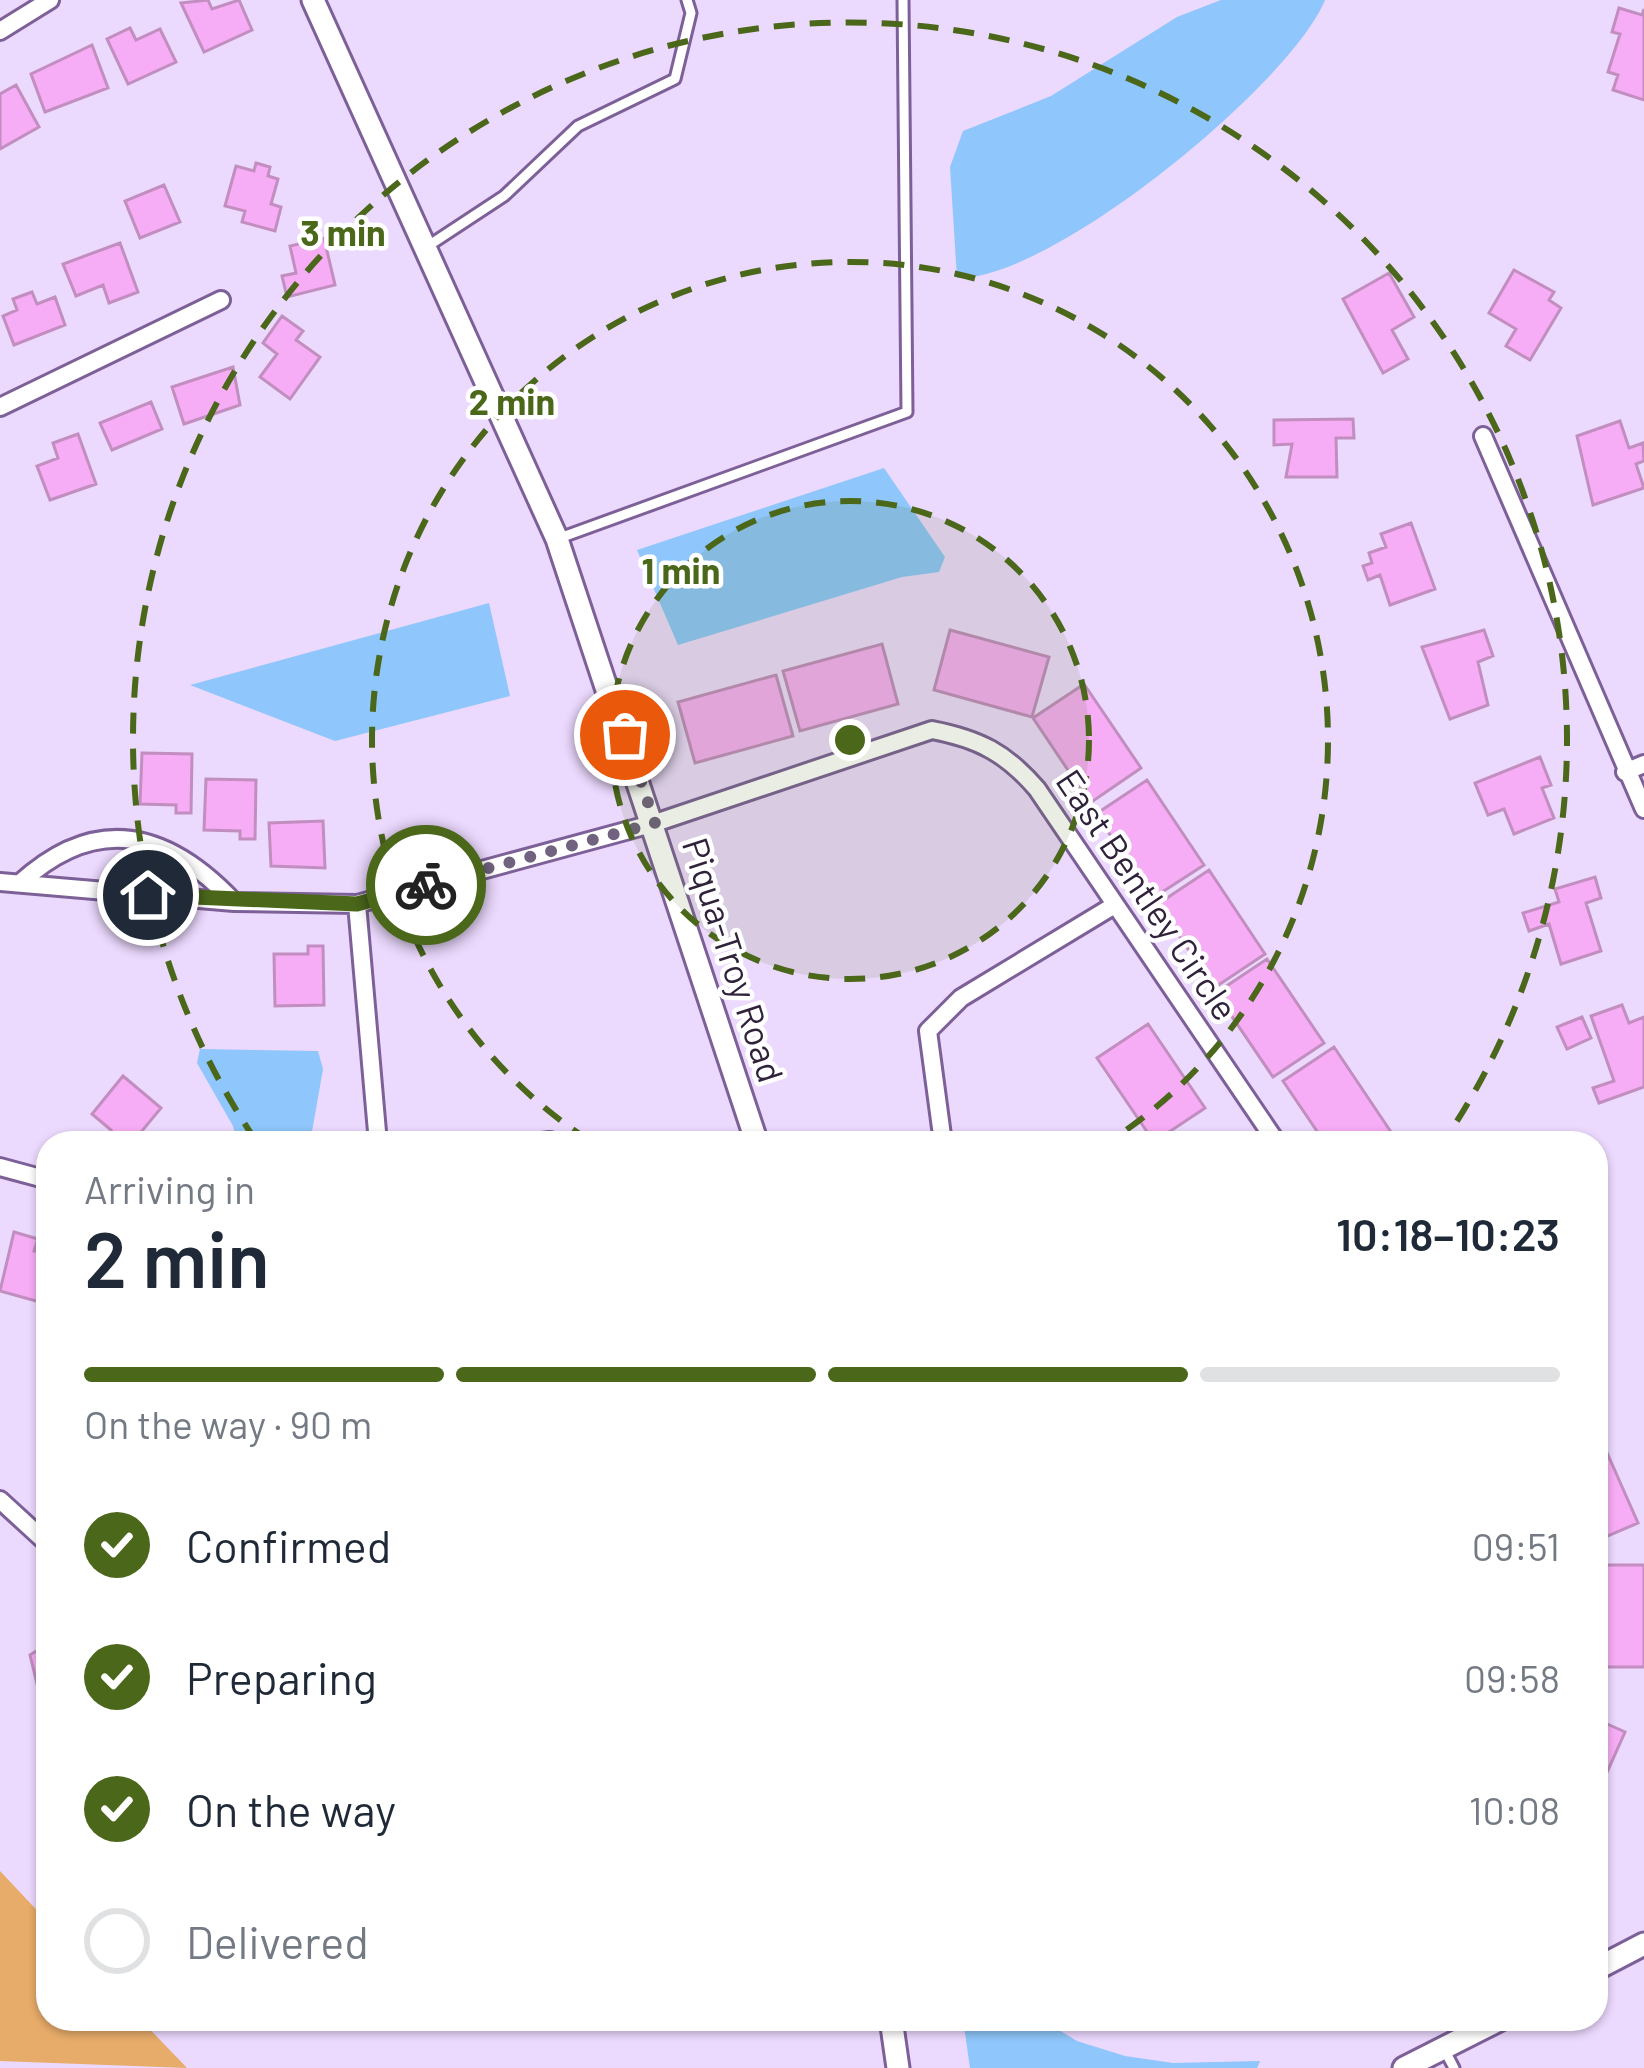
<!DOCTYPE html>
<html lang="en">
<head>
<meta charset="utf-8">
<style>
  :root { --surface:#fff; --page:#f6f6f7; --text:#1f2937; --muted:#747a83; --line:#e0e1e3; --accent:#4a671a }
  body { margin:0; font-family:Barlow,sans-serif; background:var(--page); color:var(--text); height:100vh; display:flex; flex-direction:column; font-size:45px; white-space:nowrap }
  * { box-sizing:border-box; margin:0 }
  p { font-size:39px; color:var(--muted) }
  .icon { flex:none; width:66px; height:66px; fill:none; stroke:currentColor; stroke-width:2; stroke-linecap:round; stroke-linejoin:round }
  .map { position:relative; flex:1; overflow:hidden }
  .drawer { position:absolute; left:36px; top:1131px; width:1572px; height:900px; display:flex; flex-direction:column; background:var(--surface); border-radius:36px; box-shadow:0 3px 9px #0004 }
  .drawer>* { flex:none }
  .pin { position:absolute; display:grid; place-items:center; width:102px; height:102px; color:#fff; margin:-51px; border:6px solid #fff; border-radius:50%; box-shadow:0 3px 12px #0007 }
  .courier { position:absolute; display:grid; place-items:center; width:120px; height:120px; margin:-60px; border:9px solid #4a671a; border-radius:50%; background:#fff; color:#222; box-shadow:0 3px 15px #0007 }
  .headline em { font-style:normal; font-weight:600 }
  .headline div { display:flex; flex-direction:column-reverse }
  .headline { display:flex; align-items:center; justify-content:space-between; height:204px; padding:0 48px }
  h1 { font-size:78px; font-weight:600; line-height:90px }
  .bar { display:grid; grid-template-columns:repeat(4,1fr); gap:18px 12px; align-content:center; height:144px; padding:0 48px }
  .bar i { height:15px; border-radius:9px; background:var(--line) }
  .bar .current { background:var(--accent) }
  .bar p { grid-column:span 4 }
  ol { padding:0 48px; list-style:none }
  li { display:flex; align-items:center; gap:36px; height:132px }
  li p { margin-inline-start:auto }
  li .icon { padding:12px; border-radius:50%; background:var(--accent); color:#fff; stroke-width:4 }
  li:last-child { color:var(--muted) }
  li i { width:66px; height:66px; border:6px solid var(--line); border-radius:50% }
  .map>svg:first-child { display:block }
</style>
</head>
<body>
<div class="map">
<svg width="1644" height="2068" viewBox="0 0 1644 2068">
  <rect width="100%" height="100%" fill="#ecd9fe"/>
  <path fill="#e8ac6a" d="M0 1871 48 1922V2019H140L187 2068 0 2061Z"/>
  <path fill="#8fc6fb" d="M1221 0H1325C1291 84 1051 281 957 278L950 167 963 131 1051 96 1177 17Z
    M884 468 945 557 939 572 902 577 678 645 637 550Z
    M489 603 510 696 335 741 190 685Z
    M200 1049 318 1051 323 1069 310 1143H237L233 1126 197 1063Z
    M963 2019H1041L1077 2041 1125 2056 1173 2063 1260 2061 1257 2068H970Z"/>
  <path fill="#f7adf5" stroke="#c18ebf" stroke-width="3" d="M208 0 212 9 239 0 252 30 204 52 181 3Z
    M1619 8 1642 15 1644 9V100L1613 90 1618 75 1608 72 1620 34 1612 32Z
    M130 28 136 40 160 29 176 62 128 84 107 39Z
    M92 45 108 88 45 112 31 74Z
    M16 85 39 127 0 149V94Z
    M256 163 270 167 268 176 278 179 271 204 281 207 275 231 242 222 245 211 225 206 236 166 254 171Z
    M164 185 180 222 140 238 125 201Z
    M324 238 335 285 287 297 282 276 296 273 290 246Z
    M120 243 138 292 109 303 103 285 76 296 63 264Z
    M1514 270 1554 292 1549 300 1561 308 1530 360 1506 346 1516 329 1489 313Z
    M1389 273 1414 317 1392 330 1408 359 1383 373 1343 299Z
    M32 292 37 304 55 297 65 325 14 345 3 316 17 310 13 299Z
    M282 316 303 331 296 340 320 357 290 399 260 377 277 354 263 343Z
    M233 367 240 405 184 424 172 387Z
    M151 402 162 429 112 450 100 423Z
    M1353 419 1354 438H1336L1337 477H1286L1292 444 1274 445V420Z
    M1620 421 1629 448 1643 443 1644 461 1636 464 1644 488 1593 505 1577 436Z
    M78 434 96 484 50 500 37 466 58 458 53 443Z
    M1411 523 1435 589 1390 605 1380 575 1368 580 1363 566 1372 563 1369 553 1386 547 1381 534Z
    M950 630 1049 657 1032 717 934 690Z
    M1484 630 1493 656 1478 662 1488 705 1450 719 1422 647Z
    M882 644 898 704 800 731 783 671Z
    M776 675 793 736 695 763 678 702Z
    M1084 684 1141 768 1090 803 1033 718Z
    M142 753 192 754 191 813H176V805L140 804Z
    M1540 757 1551 785 1542 788 1554 818 1514 834 1504 809 1488 815 1475 783Z
    M206 779 256 780 255 839H240V831L204 830Z
    M1147 780 1204 865 1153 898 1096 814Z
    M323 821 325 868 271 866 269 823Z
    M1209 870 1265 954 1214 988 1158 904Z
    M1595 877 1601 898 1586 903 1601 951 1561 964 1549 924 1529 931 1523 913 1559 902 1555 889Z
    M308 946H323L324 1005 275 1006 274 954H308Z
    M1267 959 1324 1043 1273 1077 1216 993Z
    M1622 1005 1629 1023 1644 1017V1087L1599 1103 1593 1088 1614 1081 1591 1016Z
    M1582 1017 1591 1038 1567 1049 1557 1027Z
    M1148 1024 1205 1108 1154 1142 1097 1058Z
    M1334 1047 1391 1132 1373 1143H1325L1283 1081Z
    M123 1076 161 1108 132 1143H112L105 1137 111 1130 92 1114Z
    M14 1232 38 1239 34 1251 48 1254 47 1304 0 1291Z
    M1597 1430 1638 1523 1596 1541V1431Z
    M1596 1565H1644V1667H1596Z
    M48 1644V1688L39 1692 30 1655Z
    M1596 1719 1625 1732 1596 1797Z"/>
  <g fill="none" stroke-linecap="round" stroke-linejoin="round">
    <defs>
      <path id="service" d="M425 248 504 196 578 126 675 79 691 13 687 0
        M557 539 907 412 903 0
        M1444 2049 1454 2068"/>
      <path id="minor" d="M0 31 50 0
        M0 407 221 300
        M1483 436 1644 809
        M1625 772 1644 764
        M0 882 234 902 357 904 655 823 932 730C979 739 1006 753 1037 789L1277 1143
        M20 883C97 813 167 831 234 902
        M357 904 378 1143
        M533 1143 550 1141
        M943 1143 928 1031 961 998 1113 906
        M0 1167 48 1180
        M0 1500 48 1544"/>
      <path id="tertiary" d="M313 0 557 539 757 1143
        M1596 1969 1644 1944
        M891 2019 898 2068
        M1404 2068 1501 2019"/>
    </defs>
    <use href="#service" stroke="#7d6098" stroke-width="15"/>
    <use href="#minor" stroke="#7d6098" stroke-width="22"/>
    <use href="#tertiary" stroke="#7d6098" stroke-width="27"/>
    <use href="#service" stroke="#fff" stroke-width="9"/>
    <use href="#minor" stroke="#fff" stroke-width="16"/>
    <use href="#tertiary" stroke="#fff" stroke-width="21"/>
  </g>
  <g fill="none" stroke-linecap="round" stroke-linejoin="round">
    <path stroke="#71627f" stroke-width="12" stroke-dasharray="0 21.6" d="M426 885 655 823 625 735"/>
    <path stroke="#4a671a" stroke-width="15" d="M148 895 357 904 426 885"/>
  </g>
  <circle cx="850" cy="740" r="239" fill="#4a671a" fill-opacity=".12"/>
  <g fill="none" stroke="#4a671a" stroke-width="6" stroke-dasharray="21 15">
    <circle cx="850" cy="740" r="239"/>
    <path d="M590 1141A478 478 0 1 1 1110 1141"/>
    <path d="M256 1141A717 717 0 1 1 1444 1141"/>
  </g>
  <g text-anchor="middle" stroke-width="9" stroke-linejoin="round" paint-order="stroke">
    <g font-size="36" fill="#2f223a" stroke="#fff">
      <text transform="translate(1147 895) rotate(56)" y="13">East Bentley Circle</text>
      <text transform="translate(733 960) rotate(72)" y="13">Piqua-Troy Road</text>
    </g>
  </g>
  <circle cx="850" cy="740" r="18" fill="#4a671a" stroke="#fff" stroke-width="6"/>
  <g font-size="36" text-anchor="middle" font-weight="bold" fill="#4a671a" stroke="#fff" stroke-width="9" stroke-linejoin="round" paint-order="stroke">
    <text x="343" y="246">3 min</text>
    <text x="512" y="415">2 min</text>
    <text x="681" y="584">1 min</text>
  </g>
</svg>
<div class="pin" style="left:625px;top:735px;background:#ea580c"><svg class="icon" aria-label="bag" viewBox="0 0 24 24"><path d="M5 8h14l-1 12H6zM9 8a3 3 0 0 1 6 0"/></svg></div>
<div class="pin" style="left:148px;top:895px;background:#1f2937"><svg class="icon" aria-label="home" viewBox="0 0 24 24"><path d="M3 11l9-7 9 7M6 9v11h12V9"/></svg></div>
<div class="courier" style="left:426px;top:885px"><svg class="icon" aria-label="bike" viewBox="0 0 24 24"><circle cx="6" cy="16" r="4"/><circle cx="18" cy="16" r="4"/><path d="M6 16l4-8h5l3 8M10 8l3 8H6M13 5h3"/></svg></div>
<section class="drawer">
<div class="headline"><div><h1>2 min</h1><p>Arriving in</p></div><em>10:18–10:23</em></div>
<div class="bar"><i class="current"></i><i class="current"></i><i class="current"></i><i></i><p>On the way · 90 m</p></div>
<ol>
<li><svg class="icon" aria-label="check" viewBox="0 0 24 24"><path d="M5 12l5 5 9-10"/></svg>Confirmed<p>09:51</p></li>
<li><svg class="icon" aria-label="check" viewBox="0 0 24 24"><path d="M5 12l5 5 9-10"/></svg>Preparing<p>09:58</p></li>
<li><svg class="icon" aria-label="check" viewBox="0 0 24 24"><path d="M5 12l5 5 9-10"/></svg>On the way<p>10:08</p></li>
<li><i></i>Delivered</li>
</ol>
</section>
</div>
</body>
</html>
